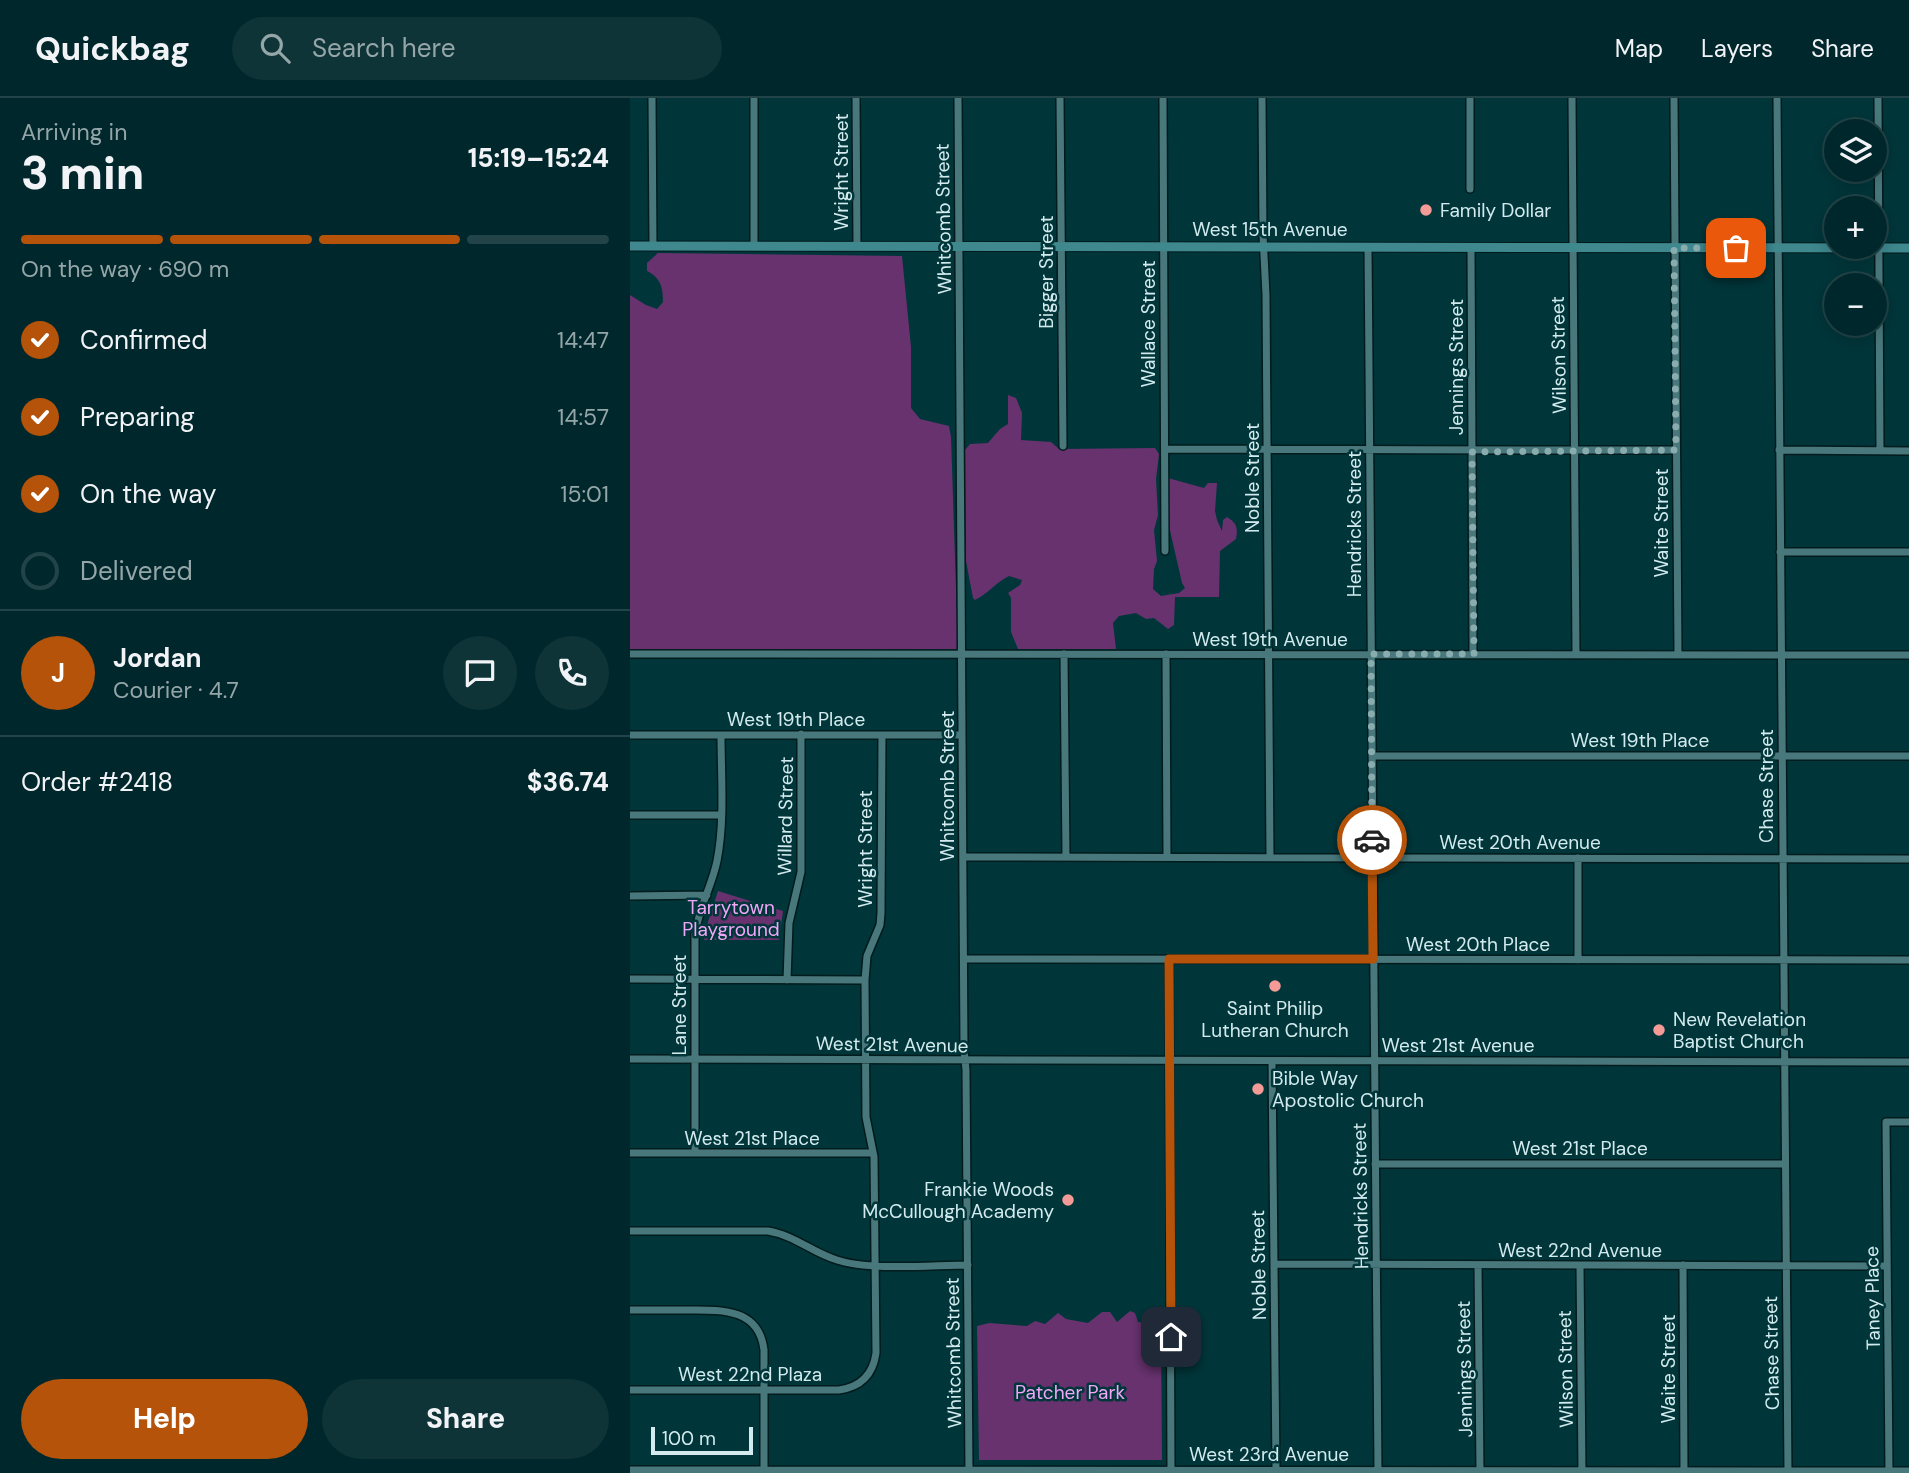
<!DOCTYPE html>
<html lang="en">
<head>
<meta charset="utf-8">
<style>
  :root { --surface:#00282c; --page:#0e3438; --text:#f1f3f6; --muted:#95a6a9; --line:#224448; --accent:#b45309 }
  body { margin:0; font-family:"DM Sans",sans-serif; background:var(--page); color:var(--text); height:100vh; display:flex; flex-direction:column; font-size:26px; white-space:nowrap }
  * { box-sizing:border-box; margin:0 }
  p { font-size:23px; color:var(--muted) }
  .icon { flex:none; width:38px; height:38px; fill:none; stroke:currentColor; stroke-width:2; stroke-linecap:round; stroke-linejoin:round }
  .map { position:relative; flex:1; overflow:hidden }
  .sheet { display:flex; flex-direction:column; background:var(--surface); width:630px }
  .sheet>* { flex:none }
  .tools { position:absolute; left:1194px; top:21px; display:grid; gap:14px }
  .tools a { display:grid; place-items:center; width:63px; height:63px; border-radius:50%; background:var(--surface); box-shadow:0 4px 18px #0003,0 0 0 2px var(--line); font-size:35px }
  .scale { position:absolute; left:21px; bottom:18px; width:102px; box-sizing:border-box; padding-left:7px; border:4px solid #d3ebee; border-top:0; font-size:19px; line-height:24px; white-space:nowrap; color:#d3ebee; -webkit-text-stroke:5px #00363a; paint-order:stroke }
  .pin { position:absolute; display:grid; place-items:center; width:60px; height:60px; color:#fff; margin:-30px; border-radius:14px; box-shadow:0 4px 10px #0006 }
  .courier { position:absolute; display:grid; place-items:center; width:70px; height:70px; margin:-35px; border:5px solid #b45309; border-radius:50%; background:#fff; color:#222; box-shadow:0 2px 9px #0007 }
  .head em { font-style:normal; font-weight:800 }
  .head div { display:flex; flex-direction:column-reverse }
  .head { display:flex; align-items:center; justify-content:space-between; height:119px; padding:0 21px }
  h1 { font-size:46px; font-weight:800; line-height:52px }
  .bar { display:grid; grid-template-columns:repeat(4,1fr); gap:10px 7px; align-content:center; height:84px; padding:0 21px }
  .bar i { height:9px; border-radius:5px; background:var(--line) }
  .bar .current { background:var(--accent) }
  .bar p { grid-column:span 4 }
  .line { display:flex; align-items:center; gap:18px; padding:0 21px; border-top:2px solid var(--line) }
  .line div { flex:1 }
  .round { display:grid; place-items:center; flex:none; width:74px; height:74px; border-radius:37px; background:var(--page) }
  ol { padding:0 21px; list-style:none }
  li { display:flex; align-items:center; gap:21px; height:77px }
  li p { margin-inline-start:auto }
  li .icon { padding:7px; border-radius:50%; background:var(--accent); color:#fff; stroke-width:4 }
  li:last-child { color:var(--muted) }
  li i { width:38px; height:38px; border:4px solid var(--line); border-radius:50% }
  .action { display:flex; gap:14px; margin-top:auto; padding:14px 21px }
  .action a { flex:1; height:80px; border-radius:42px; background:var(--accent); color:#fff; font-size:28px; font-weight:800; line-height:80px; text-align:center }
  .action a+a { background:var(--page); color:var(--text) }
  header { display:flex; align-items:center; gap:42px; box-sizing:border-box; height:98px; padding:0 35px; background:var(--surface); border-bottom:2px solid var(--line) }
  header strong { font-size:33px }
  nav { display:flex; gap:38px; margin-inline-start:auto; font-size:24px }
  .search { width:490px; height:63px; background:var(--page); display:flex; align-items:center; gap:18px; box-sizing:border-box; padding:0 24px; border-radius:38px; color:var(--muted); font-size:26px }
  main { display:flex; flex:1; min-height:0 }
  .map>svg:first-child { display:block }
</style>
</head>
<body>
<header>
<strong>Quickbag</strong>
<div class="search"><svg class="icon" aria-label="search" viewBox="0 0 24 24"><circle cx="10" cy="10" r="6"/><path d="M15 15l6 6"/></svg>Search here</div>
<nav><a>Map</a><a>Layers</a><a>Share</a></nav>
</header>
<main>
<section class="sheet">
<div class="head"><div><h1>3 min</h1><p>Arriving in</p></div><em>15:19–15:24</em></div>
<div class="bar"><i class="current"></i><i class="current"></i><i class="current"></i><i></i><p>On the way · 690 m</p></div>
<ol>
<li><svg class="icon" aria-label="check" viewBox="0 0 24 24"><path d="M5 12l5 5 9-10"/></svg>Confirmed<p>14:47</p></li>
<li><svg class="icon" aria-label="check" viewBox="0 0 24 24"><path d="M5 12l5 5 9-10"/></svg>Preparing<p>14:57</p></li>
<li><svg class="icon" aria-label="check" viewBox="0 0 24 24"><path d="M5 12l5 5 9-10"/></svg>On the way<p>15:01</p></li>
<li><i></i>Delivered</li>
</ol>
<div class="line" style="height:126px"><b class="round" style="background:var(--accent);color:#fff">J</b><div><b>Jordan</b><p>Courier · 4.7</p></div><a class="round"><svg class="icon" aria-label="chat" viewBox="0 0 24 24"><path d="M4 5h16v11H9l-5 4z"/></svg></a><a class="round"><svg class="icon" aria-label="phone" viewBox="0 0 24 24"><path d="M5 4h4l2 5-3 2q2 4 5 5l2-3 5 2v4C11 20 4 13 5 4z"/></svg></a></div>
<div class="line" style="height:91px"><div>Order #2418</div><b>$36.74</b></div>
<div class="action"><a>Help</a><a>Share</a></div>
</section>
<div class="map">
<svg width="1279" height="1375" viewBox="0 0 1279 1375">
  <rect width="100%" height="100%" fill="#00363a"/>
  <path fill="#67326e" d="M28 155 272 158 281 249V310L290 321 319 328 321 339 328 551 0 552V197L16 207 27 211 33 204C33 190 31 180 17 173V165Z
    M378 297 386 300 392 315 391 342 421 344 429 351 525 350 529 356 526 381 528 417 524 432 527 463 524 471 523 491 531 498 549 495 555 490 552 485 539 428 538 380 574 390 578 385H587L585 413 587 422 592 433 593 422 597 419C607 425 608 430 606 441L590 453 589 499H545L544 527 538 531 524 520 516 521 506 515 489 518 483 525 486 551H388L381 534V500L378 495 390 487 392 482 379 478C365 485 359 495 345 502L343 500 336 463 335 352 340 346 358 345 370 331 378 326Z
    M88 793 153 813 149 842H74L76 830Z
    M500 1213 505 1215 508 1224 531 1227 532 1362H349L347 1228 359 1225 397 1228 405 1223 415 1226 428 1215 436 1221 458 1225 472 1214H480L487 1224Z"/>
  <g fill="none" stroke-linecap="round" stroke-linejoin="round">
    <defs>
      <path id="minor" d="M22 0 23 148
        M124 0V148
        M226 0 227 148
        M328 0 334 951 336 972 339 1375
        M430 0 433 348
        M533 0 535 453
        M632 0 633 137 636 197 640 759
        M840 0V91
        M942 0 946 556
        M1044 0 1048 556
        M1147 0 1158 1375
        M1248 0 1250 352
        M738 149 748 1373
        M841 149 843 556
        M535 351C705 352 876 352 1046 352
        M1149 352 1279 353
        M1150 454H1279
        M0 556 1279 557
        M434 556 436 759
        M536 556 537 759
        M0 637H332
        M742 658H1279
        M0 717H91
        M333 759 1279 761
        M948 760V862
        M0 798 77 797
        M334 861 1279 862
        M539 861 541 1372
        M0 881 235 882
        M157 882 159 825 171 774V636
        M0 961 1279 964
        M642 963 646 1371
        M0 1055H243
        M65 1055V837C68 811 82 788 87 763 95 722 91 678 91 637
        M745 1066H1154
        M0 1133H138C164 1137 183 1155 207 1162 240 1173 302 1167 338 1167
        M644 1166 1257 1168
        M1053 1167 1054 1373
        M848 1168 850 1373
        M950 1168 952 1373
        M0 1212C19 1212 37 1212 56 1212 89 1212 129 1209 134 1252V1371
        M0 1292H209C230 1289 243 1277 246 1255L244 1059 236 1019 235 882 237 858 250 827 251 815 252 637
        M0 1372 1279 1373
        M1259 1375 1256 1024H1279"/>
      <path id="major" d="M0 148 1279 150"/>
    </defs>
    <use href="#minor" stroke="#021b1d" stroke-width="10"/>
    <use href="#major" stroke="#021b1d" stroke-width="11"/>
    <use href="#minor" stroke="#49787c" stroke-width="7"/>
    <use href="#major" stroke="#3e888e" stroke-width="9"/>
  </g>
  <g fill="none" stroke-linecap="round" stroke-linejoin="round">
    <path stroke="#89acaf" stroke-width="7" stroke-dasharray="0 12.6" d="M742 742 741 556H844L842 354 1046 352 1044 150H1106"/>
    <path stroke="#b45309" stroke-width="9" d="M541 1239 539 861H743L742 742"/>
  </g>
  <g fill="#f59b97" stroke="#00363a" stroke-width="2.5">
    <circle cx="796" cy="112" r="7"/>
    <circle cx="645" cy="888" r="7"/>
    <circle cx="1029" cy="932" r="7"/>
    <circle cx="628" cy="991" r="7"/>
    <circle cx="438" cy="1102" r="7"/>
  </g>
  <g text-anchor="middle" stroke-width="5" stroke-linejoin="round" paint-order="stroke">
    <g font-size="19" fill="#d3ebee" stroke="#00363a">
      <text transform="translate(211 74) rotate(-90)" y="7">Wright Street</text>
      <text transform="translate(313 121) rotate(-91)" y="7">Whitcomb Street</text>
      <text x="640" y="138">West 15th Avenue</text>
      <text transform="translate(416 174) rotate(-90)" y="7">Bigger Street</text>
      <text transform="translate(518 226) rotate(-90)" y="7">Wallace Street</text>
      <text transform="translate(928 257) rotate(-91)" y="7">Wilson Street</text>
      <text transform="translate(826 269) rotate(-90)" y="7">Jennings Street</text>
      <text transform="translate(622 380) rotate(-90)" y="7">Noble Street</text>
      <text transform="translate(1031 425) rotate(-90)" y="7">Waite Street</text>
      <text transform="translate(724 426) rotate(-90)" y="7">Hendricks Street</text>
      <text x="640" y="548">West 19th Avenue</text>
      <text x="166" y="628">West 19th Place</text>
      <text x="1010" y="649">West 19th Place</text>
      <text transform="translate(317 688) rotate(-90)" y="7">Whitcomb Street</text>
      <text transform="translate(1136 688) rotate(-90)" y="7">Chase Street</text>
      <text transform="translate(155 718) rotate(-89)" y="7">Willard Street</text>
      <text x="890" y="751">West 20th Avenue</text>
      <text transform="translate(235 751) rotate(-90)" y="7">Wright Street</text>
      <text x="848" y="853">West 20th Place</text>
      <text transform="translate(49 907) rotate(-90)" y="7">Lane Street</text>
      <text transform="translate(262 946) rotate(1)" y="7">West 21st Avenue</text>
      <text x="828" y="954">West 21st Avenue</text>
      <text x="122" y="1047">West 21st Place</text>
      <text x="950" y="1057">West 21st Place</text>
      <text transform="translate(730 1098) rotate(-91)" y="7">Hendricks Street</text>
      <text x="950" y="1159">West 22nd Avenue</text>
      <text transform="translate(628 1167) rotate(-91)" y="7">Noble Street</text>
      <text transform="translate(1242 1200) rotate(-91)" y="7">Taney Place</text>
      <text transform="translate(323 1255) rotate(-91)" y="7">Whitcomb Street</text>
      <text transform="translate(1141 1255) rotate(-91)" y="7">Chase Street</text>
      <text transform="translate(834 1271) rotate(-91)" y="7">Jennings Street</text>
      <text transform="translate(935 1271) rotate(-91)" y="7">Wilson Street</text>
      <text transform="translate(1038 1271) rotate(-90)" y="7">Waite Street</text>
      <text x="120" y="1283">West 22nd Plaza</text>
      <text x="639" y="1363">West 23rd Avenue</text>
    </g>
    <g font-size="19" fill="#d3ebee" stroke="#00363a" text-anchor="start">
      <text x="810" y="119">Family Dollar</text>
      <text x="645" y="917" text-anchor="middle">Saint Philip<tspan x="645" dy="22">Lutheran Church</tspan></text>
      <text x="1043" y="928">New Revelation<tspan x="1043" dy="22">Baptist Church</tspan></text>
      <text x="642" y="987">Bible Way<tspan x="642" dy="22">Apostolic Church</tspan></text>
      <text x="424" y="1098" text-anchor="end">Frankie Woods<tspan x="424" dy="22">McCullough Academy</tspan></text>
    </g>
    <g font-size="19" fill="#f0a7f8" stroke="#00363a">
      <text x="101" y="816">Tarrytown<tspan x="101" dy="22">Playground</tspan></text>
      <text x="440" y="1301">Patcher Park</text>
    </g>
  </g>
</svg>
<div class="tools">
<a><svg class="icon" aria-label="layers" viewBox="0 0 24 24"><path d="M12 4l9 5-9 5-9-5zM3 14l9 5 9-5"/></svg></a>
<a>+</a>
<a>−</a>
</div>
<div class="scale">100 m</div>
<div class="pin" style="left:1106px;top:150px;background:#ea580c"><svg class="icon" aria-label="bag" viewBox="0 0 24 24"><path d="M5 8h14l-1 12H6zM9 8a3 3 0 0 1 6 0"/></svg></div>
<div class="pin" style="left:541px;top:1239px;background:#1f2937"><svg class="icon" aria-label="home" viewBox="0 0 24 24"><path d="M3 11l9-7 9 7M6 9v11h12V9"/></svg></div>
<div class="courier" style="left:742px;top:742px"><svg class="icon" aria-label="car" viewBox="0 0 24 24"><path d="M5 17H2v-5l4-1 3-4h7l3 4 3 1v5h-3M9 17h6M6 11h13"/><circle cx="7" cy="17" r="2"/><circle cx="17" cy="17" r="2"/></svg></div>
</div>
</main>
</body>
</html>
